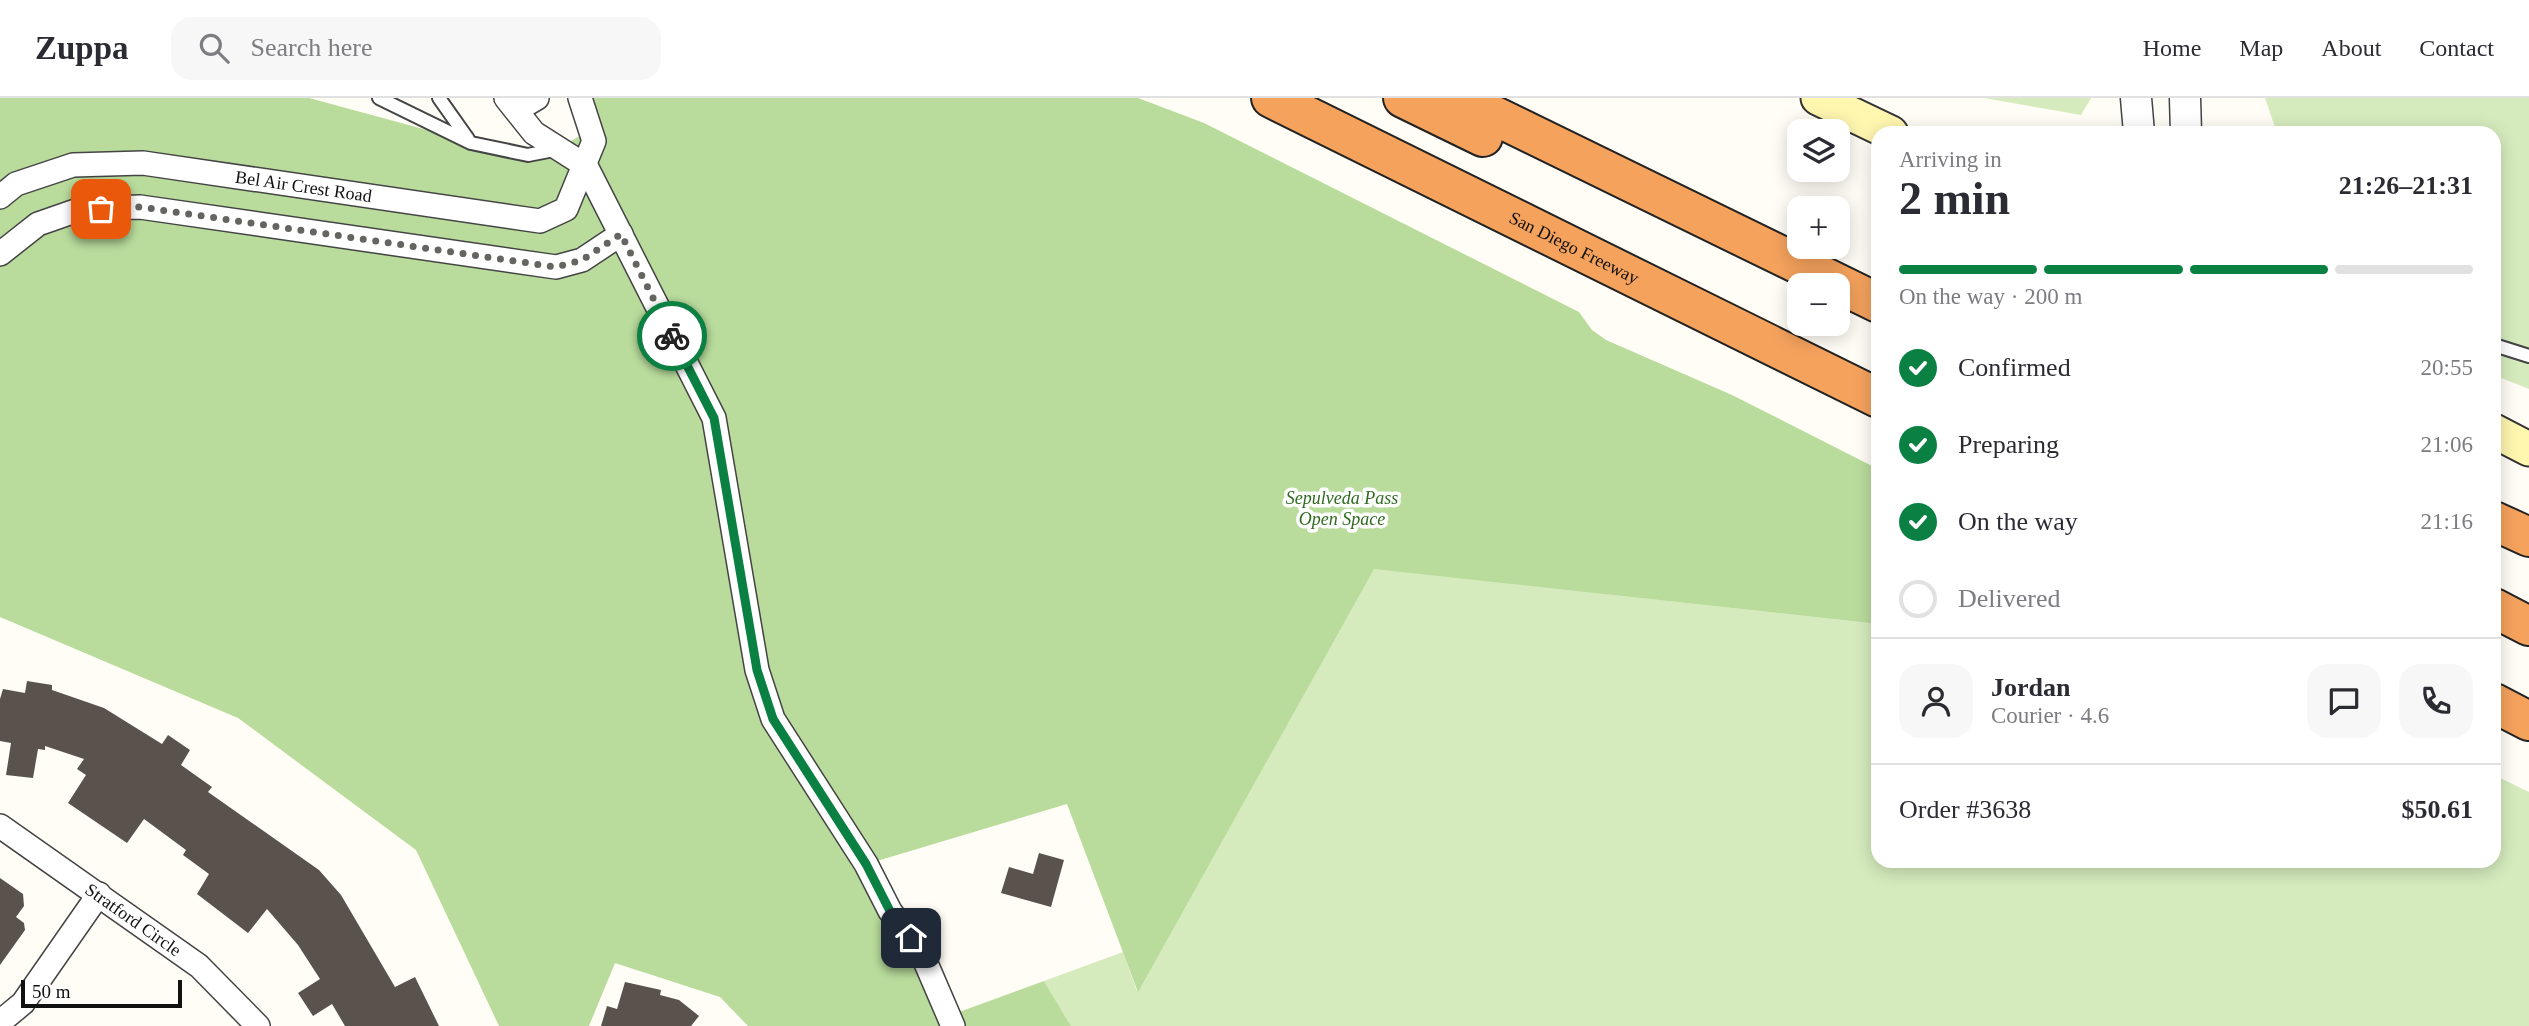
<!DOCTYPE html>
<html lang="en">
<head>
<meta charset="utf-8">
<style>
  :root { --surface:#fff; --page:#f7f7f7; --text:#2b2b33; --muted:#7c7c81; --line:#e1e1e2; --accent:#0b8043 }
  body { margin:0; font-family:"Times New Roman",serif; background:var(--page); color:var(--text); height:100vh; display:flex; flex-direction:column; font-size:26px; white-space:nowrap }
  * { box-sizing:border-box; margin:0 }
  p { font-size:23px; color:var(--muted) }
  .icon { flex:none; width:38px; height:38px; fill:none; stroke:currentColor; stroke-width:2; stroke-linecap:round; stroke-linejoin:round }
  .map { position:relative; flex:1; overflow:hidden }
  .details { position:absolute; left:1871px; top:28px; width:630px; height:742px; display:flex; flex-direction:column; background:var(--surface); border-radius:21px; box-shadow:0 4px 18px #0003 }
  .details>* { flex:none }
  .tools { position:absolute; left:1787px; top:21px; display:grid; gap:14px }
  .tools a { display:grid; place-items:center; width:63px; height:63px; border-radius:14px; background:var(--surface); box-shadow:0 4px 18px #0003; font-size:35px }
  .scale { position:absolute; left:21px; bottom:18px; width:161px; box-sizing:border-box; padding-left:7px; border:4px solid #111; border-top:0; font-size:19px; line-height:24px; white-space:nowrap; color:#111; -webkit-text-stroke:5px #fff; paint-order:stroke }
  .pin { position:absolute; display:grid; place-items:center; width:60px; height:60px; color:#fff; margin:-30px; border-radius:14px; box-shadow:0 4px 10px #0006 }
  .courier { position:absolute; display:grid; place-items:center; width:70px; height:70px; margin:-35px; border:5px solid #0b8043; border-radius:50%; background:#fff; color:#222; box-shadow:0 2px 9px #0007 }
  .overview em { font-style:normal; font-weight:700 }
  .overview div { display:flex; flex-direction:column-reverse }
  .overview { display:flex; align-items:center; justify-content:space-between; height:119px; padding:0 28px }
  h1 { font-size:46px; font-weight:700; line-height:52px }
  .bar { display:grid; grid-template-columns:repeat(4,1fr); gap:10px 7px; align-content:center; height:84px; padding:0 28px }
  .bar i { height:9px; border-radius:5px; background:var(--line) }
  .bar .selected { background:var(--accent) }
  .bar p { grid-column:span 4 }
  .line { display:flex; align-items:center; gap:18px; padding:0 28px; border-top:2px solid var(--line) }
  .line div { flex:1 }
  .round { display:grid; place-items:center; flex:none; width:74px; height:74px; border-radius:21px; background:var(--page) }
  ol { padding:0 28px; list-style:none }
  li { display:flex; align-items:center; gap:21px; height:77px }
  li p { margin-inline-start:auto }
  li .icon { padding:7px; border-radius:50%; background:var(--accent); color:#fff; stroke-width:4 }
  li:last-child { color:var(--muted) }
  li i { width:38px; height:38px; border:4px solid var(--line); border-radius:50% }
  header { display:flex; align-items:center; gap:42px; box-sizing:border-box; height:98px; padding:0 35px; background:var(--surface); border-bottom:2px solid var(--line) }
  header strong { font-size:33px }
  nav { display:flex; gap:38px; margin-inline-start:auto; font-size:24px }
  .search { width:490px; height:63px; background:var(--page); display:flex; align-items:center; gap:18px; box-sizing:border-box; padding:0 24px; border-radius:21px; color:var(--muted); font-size:26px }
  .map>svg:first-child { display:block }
</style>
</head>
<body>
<header>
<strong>Zuppa</strong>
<div class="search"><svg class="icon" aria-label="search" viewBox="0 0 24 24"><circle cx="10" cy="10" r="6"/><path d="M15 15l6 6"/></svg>Search here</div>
<nav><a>Home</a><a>Map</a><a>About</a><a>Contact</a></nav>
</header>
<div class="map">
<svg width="2529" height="928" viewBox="0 0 2529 928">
  <rect width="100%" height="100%" fill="#fffdf5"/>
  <path fill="#d5ebbd" d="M1984 0H2091L2081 17Z
    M2265 0H2529V291L2494 277V35H2277Z
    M1302 176 1606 496 1878 526V763H2494V677L2529 694V928H1071L1044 883 1123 854 1137 893Z"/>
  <path fill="#b9dc9c" d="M0 0H309L538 62 597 28 592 0H1138L1204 25 1579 214 1592 232 1606 242 1732 297 1878 371V526L1374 471 1138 894 1067 706 867 766 951 917 1044 883 1071 928H748L720 899 615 865 589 928H499L416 752 238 620 0 519Z"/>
  <path fill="#5a524d" d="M27 583 52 587V592L104 610 162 646 168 637 190 652 181 667 212 689 208 694 319 772 341 797 395 889 415 879 439 928H345L332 906 313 918 298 895 320 881 298 847 267 811 248 835 197 796 209 776 183 757 186 752 144 721 127 745 68 705 86 677 77 671 84 661 45 648V652L38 651 33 680 6 677 11 645 0 643V601L3 591 25 595Z
    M1039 755 1064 762 1051 809 1001 795 1009 769 1033 776Z
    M0 780 23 796 24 808 16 819 24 825 25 832 0 867Z
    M625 884 661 892 660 897 679 902 699 918 691 928H601L607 908 617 911Z"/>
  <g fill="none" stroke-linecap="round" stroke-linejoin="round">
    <defs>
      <path id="service" d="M379 0 471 45 528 57 559 51
        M439 0 468 41
        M2494 247 2529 258"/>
      <g id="minor">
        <path d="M506 0 534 35 586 68 714 320 757 572 773 621 866 766 890 813 922 856 953 928"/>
        <path d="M517 12 537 0"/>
        <path id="s1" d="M0 99 16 86 73 67 143 65 540 123 566 111 594 43 580 0"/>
        <path d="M0 156 38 126 81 111 140 109 556 169 582 162 621 136"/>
        <path id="s2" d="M0 728 199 868 258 928"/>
        <path d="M0 924 23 905 99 796"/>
      </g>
      <path id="tertiary" d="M2136 0 2139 35
        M2185 0 2186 35"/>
      <path id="secondary" d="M1818 0 1891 35
        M2494 333 2529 351"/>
      <g id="motorway">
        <path id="s3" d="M1271 0 1878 300"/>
        <path d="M1403 0 1483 39"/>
        <path d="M1458 0 1878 205"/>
        <path d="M2494 423 2529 439"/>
        <path d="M2494 510 2529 528"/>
        <path d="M2494 605 2529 623"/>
      </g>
    </defs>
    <use href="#service" stroke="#444" stroke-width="16"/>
    <use href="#minor" stroke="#444" stroke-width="26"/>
    <use href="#tertiary" stroke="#444" stroke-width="33"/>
    <use href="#secondary" stroke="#333" stroke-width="37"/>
    <use href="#motorway" stroke="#222" stroke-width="42"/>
    <use href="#service" stroke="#fff" stroke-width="12"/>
    <use href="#minor" stroke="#fff" stroke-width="23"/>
    <use href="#tertiary" stroke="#fff" stroke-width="30"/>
    <use href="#secondary" stroke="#fff6b0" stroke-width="33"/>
    <use href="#motorway" stroke="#f5a25d" stroke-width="38"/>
  </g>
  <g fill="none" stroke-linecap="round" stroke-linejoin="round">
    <path stroke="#646461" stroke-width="7" stroke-dasharray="0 12.6" d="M101 111 140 109 556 169 582 162 621 136 672 238"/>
    <path stroke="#0b8043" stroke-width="9" d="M672 238 714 320 757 572 773 621 866 766 890 813 911 840"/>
  </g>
  <g text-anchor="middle" stroke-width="7" stroke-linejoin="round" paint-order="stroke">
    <g font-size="18" fill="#111" stroke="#fff">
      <text dy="6" stroke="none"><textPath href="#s1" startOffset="313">Bel Air Crest Road</textPath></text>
      <text dy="6" stroke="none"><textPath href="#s3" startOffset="338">San Diego Freeway</textPath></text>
      <text dy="6" stroke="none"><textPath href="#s2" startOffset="163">Stratford Circle</textPath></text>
    </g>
    <g font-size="18" font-style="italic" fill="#2f6b1f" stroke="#fff">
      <text x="1342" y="406">Sepulveda Pass<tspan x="1342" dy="21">Open Space</tspan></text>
    </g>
  </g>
</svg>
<div class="tools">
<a><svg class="icon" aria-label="layers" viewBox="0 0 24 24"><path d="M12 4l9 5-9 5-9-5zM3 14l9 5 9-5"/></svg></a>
<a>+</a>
<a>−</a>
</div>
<div class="scale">50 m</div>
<div class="pin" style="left:101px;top:111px;background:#ea580c"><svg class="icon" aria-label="bag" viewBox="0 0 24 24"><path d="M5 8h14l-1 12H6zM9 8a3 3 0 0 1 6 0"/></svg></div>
<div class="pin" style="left:911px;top:840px;background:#1f2937"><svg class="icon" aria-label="home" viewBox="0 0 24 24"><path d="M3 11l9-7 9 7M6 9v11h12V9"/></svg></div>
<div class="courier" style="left:672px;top:238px"><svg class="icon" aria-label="bike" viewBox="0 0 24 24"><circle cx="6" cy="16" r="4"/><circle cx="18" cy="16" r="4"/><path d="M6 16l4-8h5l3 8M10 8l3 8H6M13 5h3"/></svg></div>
<section class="details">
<div class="overview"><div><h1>2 min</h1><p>Arriving in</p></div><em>21:26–21:31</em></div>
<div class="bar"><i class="selected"></i><i class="selected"></i><i class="selected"></i><i></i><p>On the way · 200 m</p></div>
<ol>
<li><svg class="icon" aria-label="check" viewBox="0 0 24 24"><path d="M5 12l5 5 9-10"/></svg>Confirmed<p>20:55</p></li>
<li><svg class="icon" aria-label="check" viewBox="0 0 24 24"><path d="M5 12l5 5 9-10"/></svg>Preparing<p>21:06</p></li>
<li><svg class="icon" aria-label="check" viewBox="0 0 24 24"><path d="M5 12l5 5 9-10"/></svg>On the way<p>21:16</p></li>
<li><i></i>Delivered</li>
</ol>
<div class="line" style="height:126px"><a class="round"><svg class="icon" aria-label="person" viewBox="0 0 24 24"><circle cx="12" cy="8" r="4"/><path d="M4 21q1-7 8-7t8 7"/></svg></a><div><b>Jordan</b><p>Courier · 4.6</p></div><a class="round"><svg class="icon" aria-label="chat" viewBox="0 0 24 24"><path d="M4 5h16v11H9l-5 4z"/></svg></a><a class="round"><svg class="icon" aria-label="phone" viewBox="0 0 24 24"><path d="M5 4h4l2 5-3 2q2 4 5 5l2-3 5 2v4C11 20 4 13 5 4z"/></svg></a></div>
<div class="line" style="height:91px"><div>Order #3638</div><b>$50.61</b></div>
</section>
</div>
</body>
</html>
